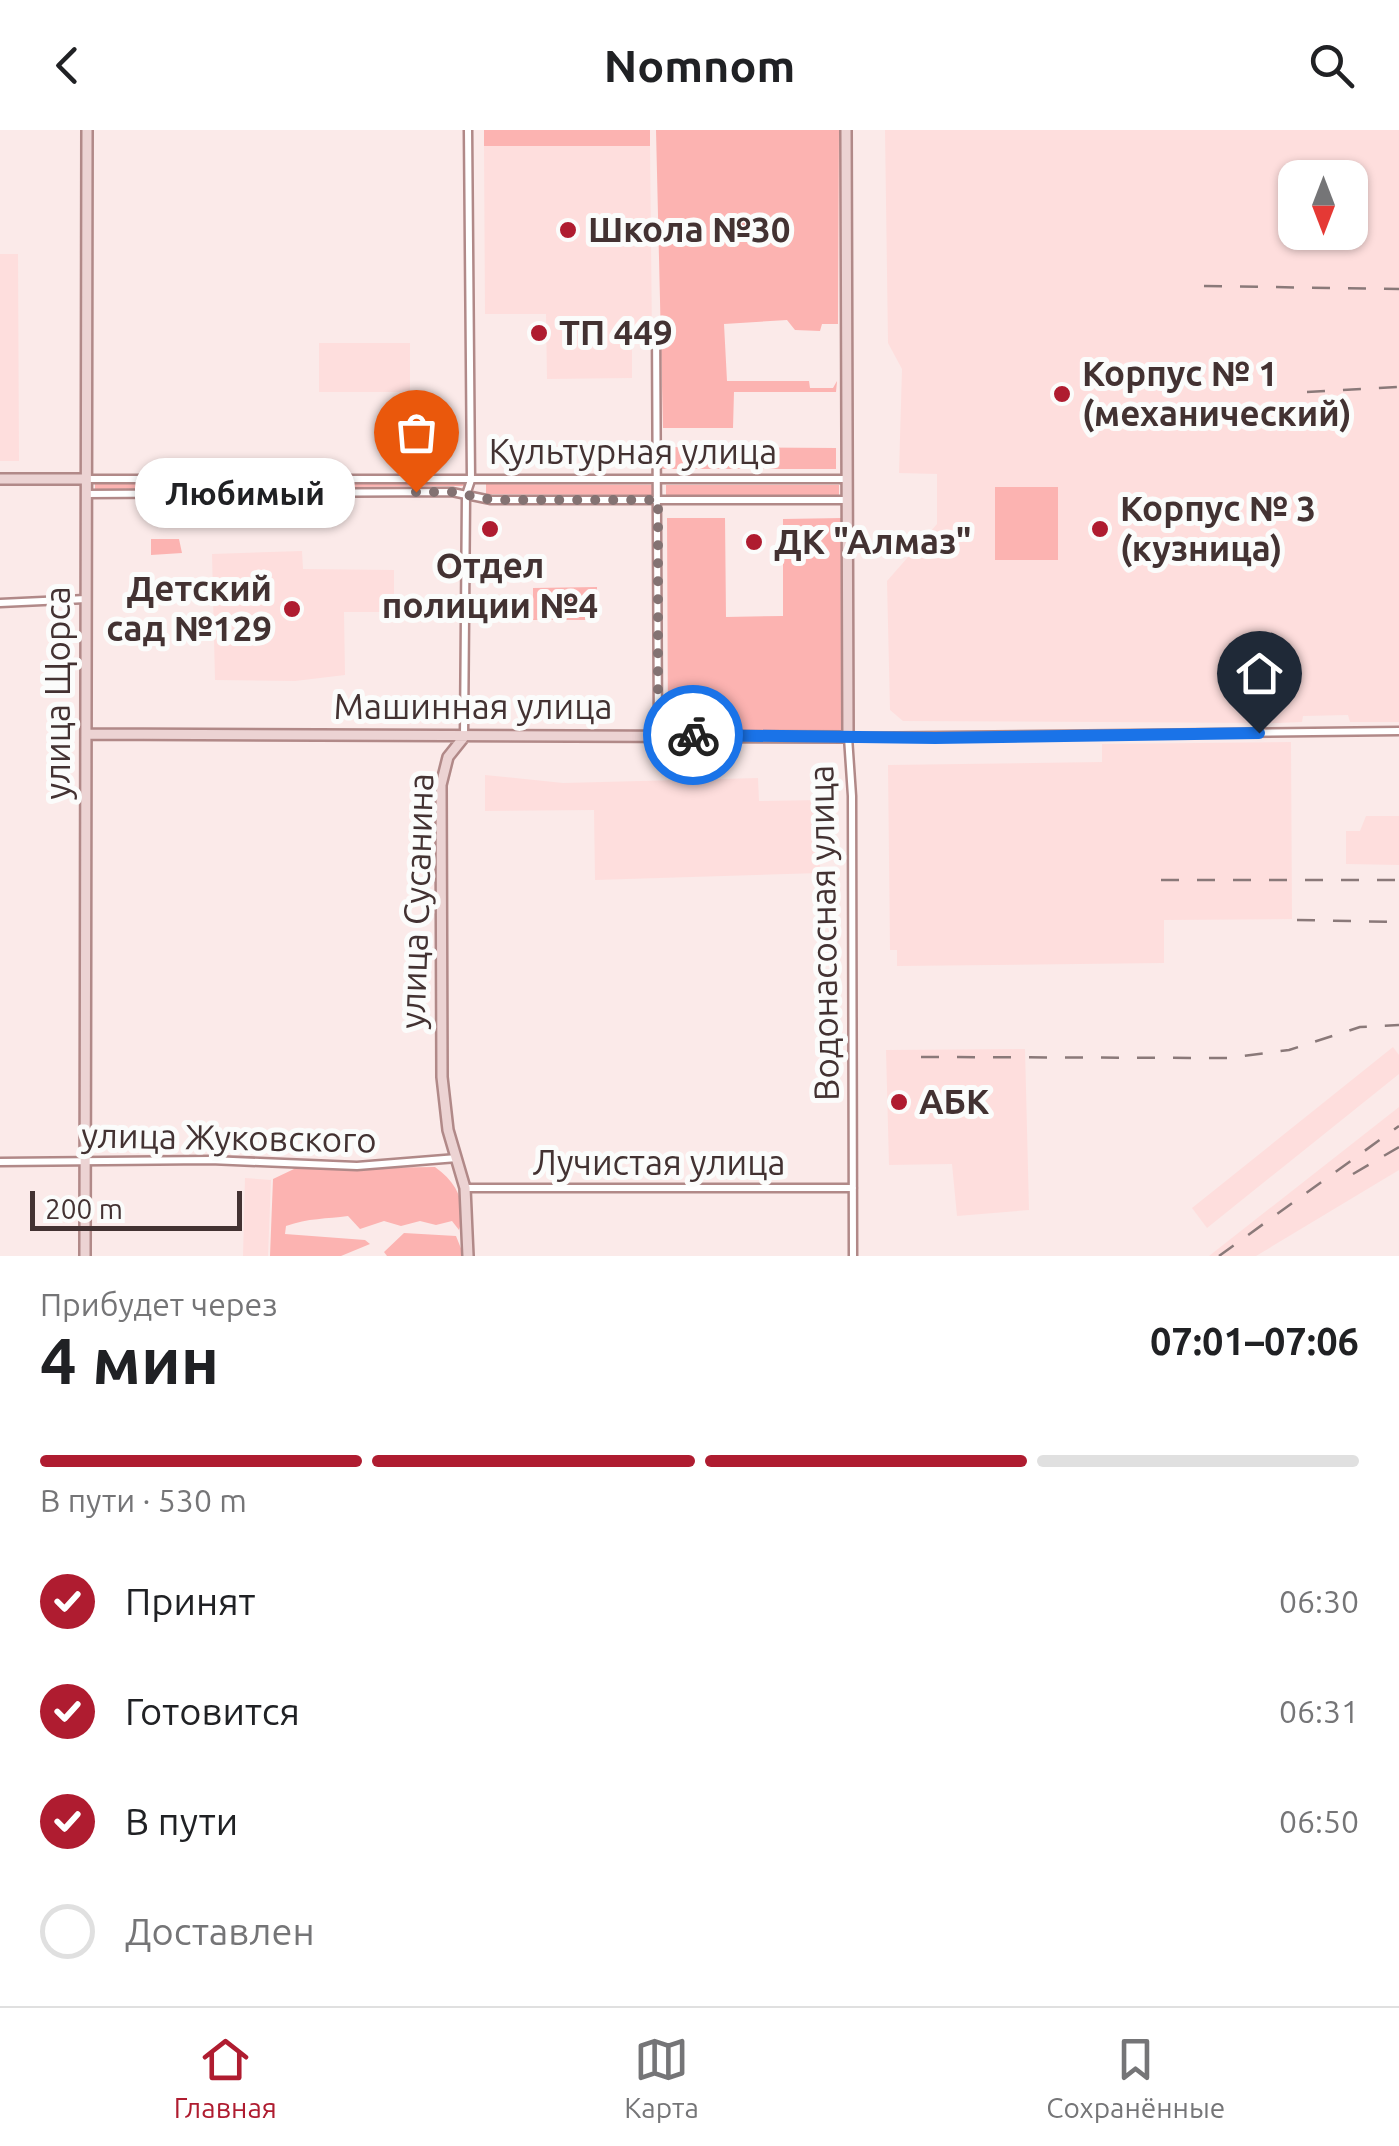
<!DOCTYPE html>
<html lang="ru">
<head>
<meta charset="utf-8">
<style>
  :root { --surface:#fff; --page:#f6f6f6; --text:#202124; --muted:#757577; --line:#e0e0e0; --accent:#af1c30 }
  body { margin:0; font-family:Ubuntu,sans-serif; background:var(--page); color:var(--text); height:100vh; display:flex; flex-direction:column; font-size:38px; white-space:nowrap }
  * { box-sizing:border-box; margin:0 }
  p { font-size:32px; color:var(--muted) }
  .icon { flex:none; width:55px; height:55px; fill:none; stroke:currentColor; stroke-width:2; stroke-linecap:round; stroke-linejoin:round }
  .map { position:relative; height:1126px; overflow:hidden }
  .drawer { display:flex; flex-direction:column; background:var(--surface); flex:1 }
  .drawer>* { flex:none }
  .needle { width:65px; rotate:180deg }
  .buttons { position:absolute; left:1278px; top:30px; display:grid; gap:20px }
  .buttons a { display:grid; place-items:center; width:90px; height:90px; border-radius:20px; background:var(--surface); box-shadow:0 2px 8px #0004; font-size:50px }
  .scale { position:absolute; left:30px; bottom:25px; width:212px; box-sizing:border-box; padding-left:10px; border:5px solid #433232; border-top:0; font-size:28px; line-height:35px; white-space:nowrap; color:#433232; -webkit-text-stroke:8px #fbfcfb; paint-order:stroke }
  .pin { position:absolute; display:grid; place-items:center; width:85px; height:85px; color:#fff; margin:-102px -42px; border-radius:50% 50% 50% 0; rotate:-45deg; box-shadow:0 0 10px #0007 }
  .pin .icon { rotate:45deg }
  .courier { position:absolute; display:grid; place-items:center; width:100px; height:100px; margin:-50px; border:8px solid #1a73e8; border-radius:50%; background:#fff; color:#222; box-shadow:0 2px 12px #0007 }
  .bubble { position:absolute; height:70px; border-radius:30px; background:var(--surface); box-shadow:0 2px 8px #0004; font-size:32px; font-weight:700; line-height:70px; text-align:center }
  .head em { font-style:normal; font-weight:700 }
  .head div { display:flex; flex-direction:column-reverse }
  .head { display:flex; align-items:center; justify-content:space-between; height:170px; padding:0 40px }
  h1 { font-size:65px; font-weight:700; line-height:75px }
  .bar { display:grid; grid-template-columns:repeat(4,1fr); gap:15px 10px; align-content:center; height:120px; padding:0 40px }
  .bar i { height:12px; border-radius:8px; background:var(--line) }
  .bar .current { background:var(--accent) }
  .bar p { grid-column:span 4 }
  ol { padding:0 40px; list-style:none }
  li { display:flex; align-items:center; gap:30px; height:110px }
  li p { margin-inline-start:auto }
  li .icon { padding:10px; border-radius:50%; background:var(--accent); color:#fff; stroke-width:4 }
  li:last-child { color:var(--muted) }
  li i { width:55px; height:55px; border:5px solid var(--line); border-radius:50% }
  header { display:flex; justify-content:space-between; align-items:center; height:130px; padding:0 40px; background:var(--surface); font-size:45px; font-weight:700 }
  .dock { display:flex; justify-content:space-around; align-items:center; height:140px; border-top:2px solid var(--line); background:var(--surface); font-size:28px; color:var(--muted) }
  .dock a { display:grid; justify-items:center; gap:5px }
  .dock .current { color:var(--accent) }
  .map>svg:first-child { display:block }
</style>
</head>
<body>
<header><svg class="icon" aria-label="back" viewBox="0 0 24 24"><path d="M15 5l-7 7 7 7"/></svg>Nomnom<svg class="icon" aria-label="search" viewBox="0 0 24 24"><circle cx="10" cy="10" r="6"/><path d="M15 15l6 6"/></svg></header>
<div class="map">
<svg width="1399" height="1126" viewBox="0 0 1399 1126">
  <rect width="100%" height="100%" fill="#fbeae9"/>
  <path fill="#fededd" fill-rule="evenodd" d="M885 0H1399V592H1350L1348 585 1303 586 1302 592 1277 593 903 591 890 580 887 451 937 394V344L899 343 902 239 888 213ZM1295 48H1350V102H1295Z
    M484 16H650L652 207 632 208V248L547 249 546 184H485Z
    M0 124H18L19 331H0Z
    M319 213H410V262H319Z
    M302 421 303 439 394 440V482H344L345 545 295 551 215 550 212 424Z
    M1291 612 1292 789 1164 790V833L897 836V820H890L888 635 1102 632V614Z
    M485 645 563 653 758 648 759 671 821 670 820 743 595 750 594 680 485 681Z
    M1366 686H1399V735L1346 734V701H1360Z
    M1393 917 1399 925V944L1207 1098 1192 1078Z
    M1025 919 1029 1080 957 1086 952 1034 889 1035 886 920Z
    M1399 977V1040L1256 1126H1209Z
    M245 1048 271 1050 268 1126H243Z"/>
  <path fill="#fcb3b1" d="M484 0H650V16H484Z
    M656 0H839L838 194H822L820 201 795 200 787 190 724 194 727 251H809L810 258H833L837 251 836 262H734L733 298H663Z
    M663 317 836 318V339H662Z
    M95 352H462L466 356 95 359Z
    M486 354 652 355V365L486 364Z
    M666 355H839V365H666Z
    M995 357H1058V430H995Z
    M667 388H725L726 487 783 486V389L842 388V600H668Z
    M151 409H179L182 423 151 425Z
    M597 457V490H533V458Z
    M435 1037C459 1054 467 1076 459 1100L452 1091 436 1095 420 1091 401 1096 384 1091 360 1099 348 1086C327 1089 308 1088 286 1096L285 1104 365 1110 370 1114 341 1126H270L273 1049 294 1039Z
    M404 1103 456 1106 464 1126H387L384 1122Z"/>
  <g fill="none" stroke-linecap="round" stroke-linejoin="round">
    <defs>
      <path id="street" d="M656 194 658 604
        M86 349H847
        M86 364 452 362 491 370H847
        M0 473 86 469
        M464 607 466 365 471 350 468 0
        M0 1032 210 1030 357 1036 457 1028
        M465 1058H853
        M853 1126 852 666 848 607 1399 601"/>
      <path id="secondary" d="M0 349H86
        M86 604 848 607 846 0
        M464 607 448 627 441 655 442 947 448 1000 465 1058 468 1126
        M85 1126 87 0"/>
    </defs>
    <use href="#street" stroke="#b18988" stroke-width="11"/>
    <use href="#secondary" stroke="#b18988" stroke-width="14"/>
    <use href="#street" stroke="#fff" stroke-width="6"/>
    <use href="#secondary" stroke="#ecd3d3" stroke-width="9"/>
    <path stroke="#8a7979" stroke-width="2.5" stroke-dasharray="18 18" stroke-linecap="butt" d="M1204 156 1399 159
      M1307 262 1399 257
      M1161 750H1399
      M1297 790 1399 792
      M921 927 1228 928 1289 920 1360 897 1399 895
      M1353 1044 1399 1017
      M1219 1126 1399 996"/>
  </g>
  <g fill="none" stroke-linecap="round" stroke-linejoin="round">
    <path stroke="#837272" stroke-width="10" stroke-dasharray="0 18" d="M416 362H452L492 370H658V604L693 605"/>
    <path stroke="#1a73e8" stroke-width="12" d="M693 605 935 608 1259 603"/>
  </g>
  <g fill="#af1c30" stroke="#fbfcfb" stroke-width="4">
    <circle cx="568" cy="100" r="10"/>
    <circle cx="539" cy="203" r="10"/>
    <circle cx="1062" cy="264" r="10"/>
    <circle cx="490" cy="399" r="10"/>
    <circle cx="1100" cy="399" r="10"/>
    <circle cx="754" cy="412" r="10"/>
    <circle cx="292" cy="479" r="10"/>
    <circle cx="899" cy="972" r="10"/>
  </g>
  <g text-anchor="middle" stroke-width="10" stroke-linejoin="round" paint-order="stroke">
    <g font-size="35" font-weight="bold" fill="#433232" stroke="#fbfcfb" text-anchor="start">
      <text x="588" y="112">Школа №30</text>
      <text x="559" y="215">ТП 449</text>
      <text x="1082" y="256">Корпус № 1<tspan x="1082" dy="40">(механический)</tspan></text>
      <text x="1120" y="391">Корпус № 3<tspan x="1120" dy="40">(кузница)</tspan></text>
      <text x="774" y="424">ДК "Алмаз"</text>
      <text x="490" y="448" text-anchor="middle">Отдел<tspan x="490" dy="40">полиции №4</tspan></text>
      <text x="272" y="471" text-anchor="end">Детский<tspan x="272" dy="40">сад №129</tspan></text>
      <text x="919" y="984">АБК</text>
    </g>
    <g font-size="35" fill="#433232" stroke="#fbfcfb">
      <text x="633" y="334">Культурная улица</text>
      <text transform="translate(58 563) rotate(-90)" y="12">улица Щорса</text>
      <text x="473" y="589">Машинная улица</text>
      <text transform="translate(417 771) rotate(-88)" y="12">улица Сусанина</text>
      <text transform="translate(824 803) rotate(-91)" y="12">Водонасосная улица</text>
      <text transform="translate(229 1008) rotate(1)" y="12">улица Жуковского</text>
      <text x="659" y="1045">Лучистая улица</text>
    </g>
  </g>
</svg>
<div class="buttons">
<a><svg class="needle" viewBox="-14 -14 28 28"><path d="M0-13l5 13h-10z" fill="#e53935"/><path d="M0 13l5-13h-10z" fill="#757577"/></svg></a>
</div>
<div class="scale">200 m</div>
<div class="pin" style="left:416px;top:362px;background:#ea580c"><svg class="icon" aria-label="bag" viewBox="0 0 24 24"><path d="M5 8h14l-1 12H6zM9 8a3 3 0 0 1 6 0"/></svg></div>
<div class="pin" style="left:1259px;top:603px;background:#1f2937"><svg class="icon" aria-label="home" viewBox="0 0 24 24"><path d="M3 11l9-7 9 7M6 9v11h12V9"/></svg></div>
<div class="courier" style="left:693px;top:605px"><svg class="icon" aria-label="bike" viewBox="0 0 24 24"><circle cx="6" cy="16" r="4"/><circle cx="18" cy="16" r="4"/><path d="M6 16l4-8h5l3 8M10 8l3 8H6M13 5h3"/></svg></div>
<div class="bubble" style="left:135px;top:328px;width:220px">Любимый</div>
</div>
<section class="drawer">
<div class="head"><div><h1>4 мин</h1><p>Прибудет через</p></div><em>07:01–07:06</em></div>
<div class="bar"><i class="current"></i><i class="current"></i><i class="current"></i><i></i><p>В пути · 530 m</p></div>
<ol>
<li><svg class="icon" aria-label="check" viewBox="0 0 24 24"><path d="M5 12l5 5 9-10"/></svg>Принят<p>06:30</p></li>
<li><svg class="icon" aria-label="check" viewBox="0 0 24 24"><path d="M5 12l5 5 9-10"/></svg>Готовится<p>06:31</p></li>
<li><svg class="icon" aria-label="check" viewBox="0 0 24 24"><path d="M5 12l5 5 9-10"/></svg>В пути<p>06:50</p></li>
<li><i></i>Доставлен</li>
</ol>
</section>
<nav class="dock">
<a class="current"><svg class="icon" aria-label="home" viewBox="0 0 24 24"><path d="M3 11l9-7 9 7M6 9v11h12V9"/></svg>Главная</a>
<a><svg class="icon" aria-label="map" viewBox="0 0 24 24"><path d="M3 6l6-2 6 2 6-2v14l-6 2-6-2-6 2zM9 4v14M15 6v14"/></svg>Карта</a>
<a><svg class="icon" aria-label="saved" viewBox="0 0 24 24"><path d="M7 4h10v16l-5-4-5 4z"/></svg>Сохранённые</a>
</nav>
</body>
</html>
